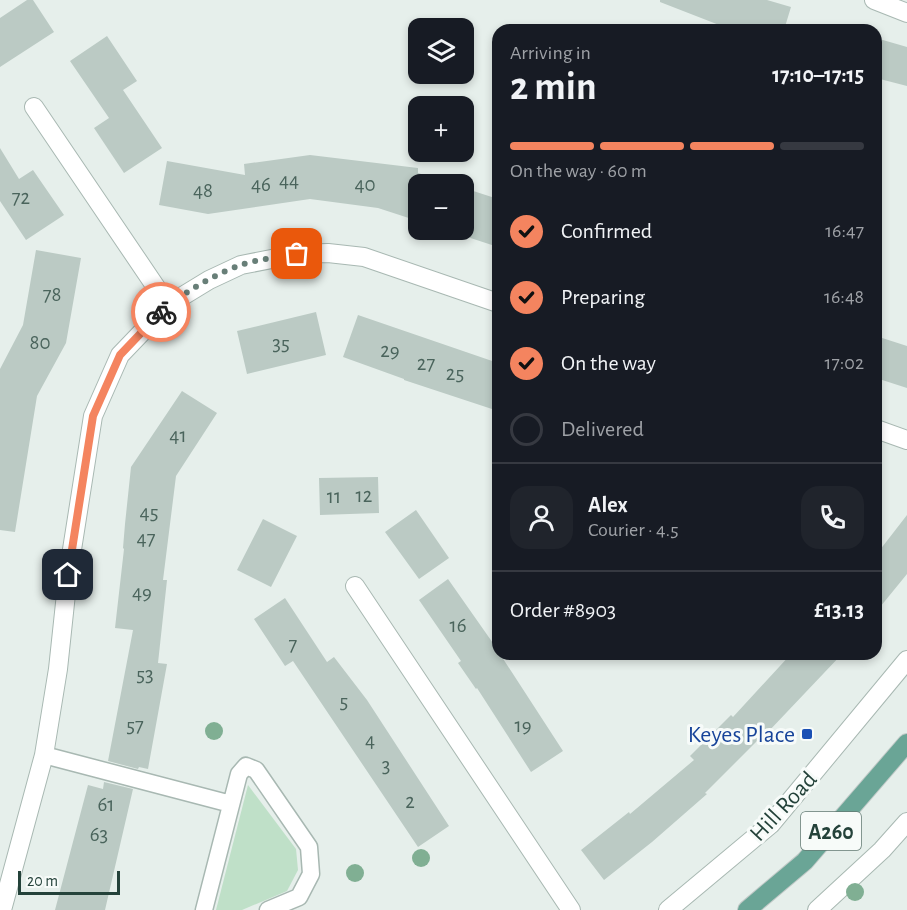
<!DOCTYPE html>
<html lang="en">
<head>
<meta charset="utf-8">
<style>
  :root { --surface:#171b24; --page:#20242c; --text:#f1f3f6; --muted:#9ea1a6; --line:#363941; --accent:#f4845f }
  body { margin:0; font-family:"Alegreya Sans",sans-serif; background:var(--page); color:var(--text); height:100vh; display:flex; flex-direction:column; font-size:22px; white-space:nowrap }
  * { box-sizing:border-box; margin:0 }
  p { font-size:20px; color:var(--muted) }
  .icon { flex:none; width:33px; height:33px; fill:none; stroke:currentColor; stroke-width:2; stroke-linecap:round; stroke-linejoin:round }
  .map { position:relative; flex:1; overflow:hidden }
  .side { position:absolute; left:492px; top:24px; width:390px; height:636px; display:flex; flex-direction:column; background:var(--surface); border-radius:18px; box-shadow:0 3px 9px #0003 }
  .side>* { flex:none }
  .controls { position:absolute; left:408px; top:18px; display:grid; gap:12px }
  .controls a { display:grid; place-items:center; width:66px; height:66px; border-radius:12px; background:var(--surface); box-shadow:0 3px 9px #0003; font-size:30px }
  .scale { position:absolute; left:18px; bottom:15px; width:102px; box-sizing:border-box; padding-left:6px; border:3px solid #24423a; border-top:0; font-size:16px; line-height:21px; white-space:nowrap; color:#24423a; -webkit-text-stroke:4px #f7fbf9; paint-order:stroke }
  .pin { position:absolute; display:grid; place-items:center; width:51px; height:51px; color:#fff; margin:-26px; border-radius:12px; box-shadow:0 3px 9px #0006 }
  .courier { position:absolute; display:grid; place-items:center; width:60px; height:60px; margin:-30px; border:4px solid #f4845f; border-radius:50%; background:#fff; color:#222; box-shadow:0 2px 8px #0007 }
  .head em { font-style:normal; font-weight:600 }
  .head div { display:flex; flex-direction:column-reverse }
  .head { display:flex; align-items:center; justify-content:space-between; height:102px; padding:0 18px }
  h1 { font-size:39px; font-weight:600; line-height:45px }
  .bar { display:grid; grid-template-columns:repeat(4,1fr); gap:9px 6px; align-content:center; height:72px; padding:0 18px }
  .bar i { height:8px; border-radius:4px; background:var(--line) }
  .bar .selected { background:var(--accent) }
  .bar p { grid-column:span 4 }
  .line { display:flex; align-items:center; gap:15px; padding:0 18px; border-top:2px solid var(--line) }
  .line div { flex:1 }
  .round { display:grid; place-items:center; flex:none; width:63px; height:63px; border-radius:18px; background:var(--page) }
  ol { padding:0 18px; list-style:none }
  li { display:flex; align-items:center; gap:18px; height:66px }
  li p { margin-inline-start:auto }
  li .icon { padding:6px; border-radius:50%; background:var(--accent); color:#111; stroke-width:4 }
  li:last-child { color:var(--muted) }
  li i { width:33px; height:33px; border:3px solid var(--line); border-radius:50% }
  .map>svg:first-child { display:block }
</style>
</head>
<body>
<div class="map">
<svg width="907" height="910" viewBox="0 0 907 910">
  <rect width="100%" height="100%" fill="#e6efeb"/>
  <path fill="#bfe0c8" d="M248 785 296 849 298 870 287 891 242 910H216Z"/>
  <path fill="#bbcac4" d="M27 0H33L54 32 0 67V18Z
    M660 0H767L791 7 784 30H732L660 2Z
    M107 36 137 81 123 90 162 148 124 173 94 128 109 118 70 61Z
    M876 38 907 47V86L876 78Z
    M0 148 19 179 33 170 64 215 26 240 0 201Z
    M310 155 418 168V173L453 184H418V221L378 208 310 199 208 214 159 205 167 161 245 175 244 164Z
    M464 188 498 199V247L446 230H464Z
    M36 250 81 258 66 343 37 396 15 532 0 530V369L23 325Z
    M316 312 326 355 247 374 237 331Z
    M358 315 498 363V411L404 380V379L343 357Z
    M876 336 907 346V388L876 378Z
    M182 391 217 413 176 476 163 580H167L158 663 167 664 148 769 139 767 138 769 108 761 133 630 115 628 124 549 123 548 125 524 131 467Z
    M378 477 379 513 320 515 319 478Z
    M416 510 449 558 419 579 385 532Z
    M907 515V574L876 612V555Z
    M263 519 297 536 271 587 237 570Z
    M448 579 495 646 498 654H500L563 751 531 772 477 688 476 689 458 663 461 661 419 600Z
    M285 598 327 662 334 657 367 700 449 826 418 847 293 661 285 666 254 619Z
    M791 654H842L768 732 767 731 705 793 707 794 652 842 604 880 581 850 629 812 630 814 694 760 690 756 731 715 733 717Z
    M104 782 133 789 105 910H55L88 785 103 789Z"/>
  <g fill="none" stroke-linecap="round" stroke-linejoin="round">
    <defs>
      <path id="lane" d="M44 755 231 804
        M204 910 239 774 246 766 256 770 309 847 311 874 299 897 268 910"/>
      <path id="street" d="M874 0 907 13
        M34 107 168 305
        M876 429 907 440
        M355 586 571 910
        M2 910 44 755 58 669 68 575 93 416 120 355 168 305 209 280 241 265 297 254 328 253 364 257 498 303
        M668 910 771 824 907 660
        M817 910 882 850 907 822"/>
      <path id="primary" d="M747 910 805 861 907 743"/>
    </defs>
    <use href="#lane" stroke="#a8b8b2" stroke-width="19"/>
    <use href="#street" stroke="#a8b8b2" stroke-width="20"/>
    <use href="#primary" stroke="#c2cac8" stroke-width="20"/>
    <use href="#lane" stroke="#fff" stroke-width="16"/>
    <use href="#street" stroke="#fff" stroke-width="18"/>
    <use href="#primary" stroke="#6aa596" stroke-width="18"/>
  </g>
  <g fill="#80af93">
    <circle cx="214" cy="731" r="9"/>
    <circle cx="421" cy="858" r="9"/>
    <circle cx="355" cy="873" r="9"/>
    <circle cx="855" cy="892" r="9"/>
  </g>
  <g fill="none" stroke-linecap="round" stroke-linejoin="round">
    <path stroke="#687f78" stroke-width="6" stroke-dasharray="0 10.8" d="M161 312C176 297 220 271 241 265 259 259 279 257 297 254"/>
    <path stroke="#f4845f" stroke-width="8" d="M68 575 93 416 120 355 161 312"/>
  </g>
  <rect fill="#1a4fb4" stroke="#f7fbf9" stroke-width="2" x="801" y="728" width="12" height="12" rx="3"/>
  <g text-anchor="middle" stroke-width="6" stroke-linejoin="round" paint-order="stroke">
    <g font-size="21" fill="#4a645c">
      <text x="289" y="187">44</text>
      <text x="261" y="191">46</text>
      <text x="365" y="191">40</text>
      <text x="203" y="197">48</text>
      <text x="21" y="204">72</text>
      <text x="52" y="301">78</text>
      <text x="40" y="349">80</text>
      <text x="281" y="350">35</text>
      <text x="390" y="357">29</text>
      <text x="426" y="370">27</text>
      <text x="455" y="380">25</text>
      <text x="178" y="442">41</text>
      <text x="364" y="502">12</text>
      <text x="334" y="503">11</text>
      <text x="149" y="519">45</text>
      <text x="146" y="545">47</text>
      <text x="142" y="599">49</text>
      <text x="458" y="632">16</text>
      <text x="293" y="651">7</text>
      <text x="145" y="681">53</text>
      <text x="344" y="708">5</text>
      <text x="135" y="732">57</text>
      <text x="523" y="732">19</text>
      <text x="370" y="747">4</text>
      <text x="386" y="772">3</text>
      <text x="410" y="808">2</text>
      <text x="106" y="811">61</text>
      <text x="99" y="841">63</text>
    </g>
    <rect fill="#f7fbf9" stroke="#637a73" stroke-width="1.5" x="801" y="812" width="60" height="38" rx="4.5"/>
    <g font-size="22" font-weight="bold" fill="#24423a">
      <text x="831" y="839">A260</text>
    </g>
    <g font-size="24" fill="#164399" stroke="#f7fbf9" text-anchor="end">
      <text x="795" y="742">Keyes Place</text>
    </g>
    <g font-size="24" fill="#24423a" stroke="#f7fbf9">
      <text transform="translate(783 806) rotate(-47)" y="8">Hill Road</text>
    </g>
  </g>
</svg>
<div class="controls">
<a><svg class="icon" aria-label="layers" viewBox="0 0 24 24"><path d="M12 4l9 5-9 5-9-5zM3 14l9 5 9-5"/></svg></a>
<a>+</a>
<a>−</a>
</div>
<div class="scale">20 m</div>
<div class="pin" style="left:297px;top:254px;background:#ea580c"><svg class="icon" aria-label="bag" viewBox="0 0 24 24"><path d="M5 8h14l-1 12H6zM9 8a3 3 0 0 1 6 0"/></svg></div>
<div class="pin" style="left:68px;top:575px;background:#1f2937"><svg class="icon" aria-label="home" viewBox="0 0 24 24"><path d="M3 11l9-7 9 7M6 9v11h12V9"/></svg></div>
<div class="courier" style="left:161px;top:312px"><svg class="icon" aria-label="bike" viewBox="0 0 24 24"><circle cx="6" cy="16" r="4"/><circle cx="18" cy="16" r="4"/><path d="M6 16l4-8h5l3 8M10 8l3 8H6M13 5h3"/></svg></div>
<section class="side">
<div class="head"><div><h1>2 min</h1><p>Arriving in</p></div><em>17:10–17:15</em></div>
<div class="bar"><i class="selected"></i><i class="selected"></i><i class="selected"></i><i></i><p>On the way · 60 m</p></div>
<ol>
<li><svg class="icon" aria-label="check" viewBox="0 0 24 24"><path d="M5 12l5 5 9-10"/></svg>Confirmed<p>16:47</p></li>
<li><svg class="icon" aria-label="check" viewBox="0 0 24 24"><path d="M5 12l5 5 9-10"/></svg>Preparing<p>16:48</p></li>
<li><svg class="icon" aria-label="check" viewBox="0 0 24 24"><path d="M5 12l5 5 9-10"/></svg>On the way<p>17:02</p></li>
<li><i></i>Delivered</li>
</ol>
<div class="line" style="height:108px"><a class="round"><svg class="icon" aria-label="person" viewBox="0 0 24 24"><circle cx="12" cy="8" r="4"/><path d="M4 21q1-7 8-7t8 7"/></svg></a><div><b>Alex</b><p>Courier · 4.5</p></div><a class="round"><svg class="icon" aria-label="phone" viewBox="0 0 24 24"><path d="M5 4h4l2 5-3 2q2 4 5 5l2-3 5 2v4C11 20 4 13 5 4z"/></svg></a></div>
<div class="line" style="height:78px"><div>Order #8903</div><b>£13.13</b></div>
</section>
</div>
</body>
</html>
